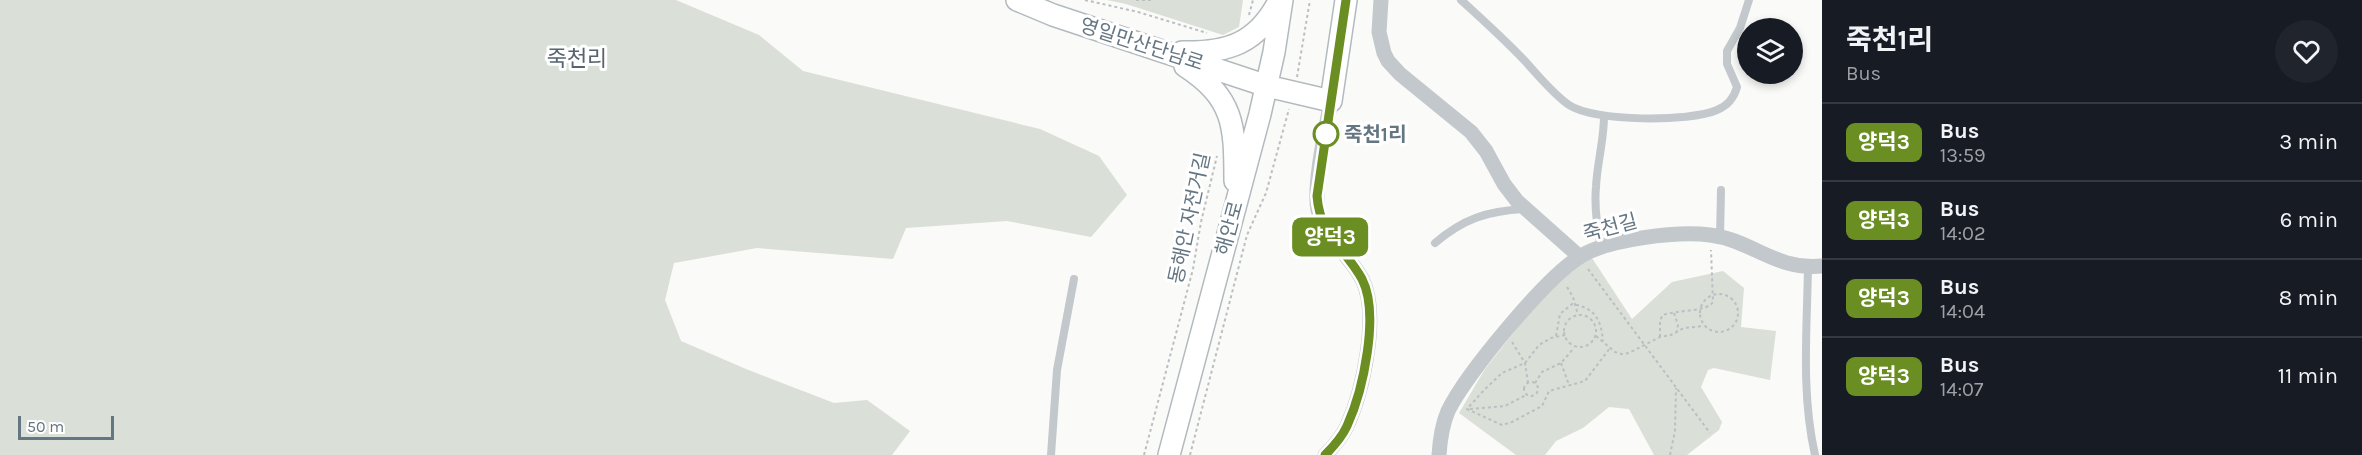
<!DOCTYPE html>
<html lang="en">
<head>
<meta charset="utf-8">
<style>
	body { margin:0; font-family:Karla,"Noto Sans KR",sans-serif; background:#20242c; color:#f1f3f6; height:100vh; display:flex; flex-direction:column; font-size:22px; white-space:nowrap }
	* { box-sizing:border-box; margin:0 }
	p { font-size:20px; color:#9ea1a6 }
	.icon { flex:none; width:33px; height:33px; fill:none; stroke:currentColor; stroke-width:2; stroke-linecap:round; stroke-linejoin:round }
	.map { position:relative; flex:1; overflow:hidden }
	.drawer { display:flex; flex-direction:column; background:#171b24; width:540px }
	.drawer>* { flex:none }
	.badge { padding:0 12px; border-radius:9px; font-size:21px; line-height:39px }
	.fabs { position:absolute; left:1737px; top:18px; display:grid; gap:12px }
	.fabs a { display:grid; place-items:center; width:66px; height:66px; border-radius:50%; background:#171b24; box-shadow:0 3px 9px #0003; font-size:30px }
	.scale { position:absolute; left:18px; bottom:15px; width:96px; box-sizing:border-box; padding-left:6px; border:3px solid #657683; border-top:0; font-size:16px; line-height:21px; white-space:nowrap; color:#657683; -webkit-text-stroke:4px #fff; paint-order:stroke }
	.map>.badge { position:absolute; translate:-50% -50%; box-shadow:0 0 0 3px #fff }
	.round { display:grid; place-items:center; flex:none; width:63px; height:63px; border-radius:32px; background:#20242c }
	.summary { display:flex; align-items:center; justify-content:space-between; height:102px; padding:0 24px }
	h1 { font-size:28px; font-weight:700; line-height:45px }
	ul { padding:0; list-style:none }
	li { display:flex; align-items:center; gap:18px; height:78px; padding:0 24px; border-top:2px solid #363941 }
	li div { flex:1 }
	li b { display:block; font-size:22px }
	li em { font-style:normal }
	li .badge { min-width:66px; font-weight:700; text-align:center }
	main { display:flex; flex:1; min-height:0 }
	.map>svg:first-child { display:block }
	.green { fill:#dadfd7 }
	.lines { fill:none; stroke-linecap:round; stroke-linejoin:round }
	.secondary-casing { stroke:#b3babf; stroke-width:24 }
	.path { stroke:#bbbfc2; stroke-width:2; stroke-dasharray:3 3; stroke-linecap:butt }
	.lane { stroke:#c3c8cc; stroke-width:8 }
	.street { stroke:#c3c8cc; stroke-width:15 }
	.secondary { stroke:#fff; stroke-width:21 }
	.line-casing { stroke:#fff; stroke-width:14 }
	.line { stroke:#6b8e23; stroke-width:9 }
	.stop-dot { fill:#fff; stroke:#6b8e23; stroke-width:3 }
	.labels { text-anchor:middle; stroke-width:6; stroke-linejoin:round; paint-order:stroke }
	.street-label { font-size:20px; fill:#657683; stroke:#fff }
	.stop-label { font-size:20px; font-weight:bold; fill:#657683; stroke:#fff; text-anchor:start }
	.quarter-label { font-size:22px; fill:#57646e; stroke:#fff }
</style>
</head>
<body>
<main>
<div class="map">
<svg width="1822" height="455" viewBox="0 0 1822 455">
	<rect width="100%" height="100%" fill="#fafaf8"/>
	<path class="green" d="M0,0H676L759,35L803,71L1040,129L1099,156L1127,195L1091,237L1007,221L906,228L893,259L757,248L674,263L665,300L681,341L746,369L834,403L867,400L910,431L892,455H0Z
		M1107,0H1243L1239,27L1223,35L1126,4Z
		M1590,255L1632,319L1672,282L1723,271L1744,288L1741,327L1776,331L1770,380L1714,368L1708,370L1701,387L1722,422L1719,430L1687,455H1654L1629,409L1609,407L1583,428L1556,441L1545,455H1516L1459,413L1485,369L1540,299Z"/>
	<g class="lines">
		<g class="secondary-casing">
			<path id="secondary" d="M1017,0L1053,15L1267,86L1331,101L1346,0
				M1182,52C1227,53 1257,44 1279,1
				M1185,66C1234,98 1235,125 1235,181
				M1169,455L1260,114L1274,52L1282,0"/>
		</g>
		<path class="path" d="M1085,0L1138,12L1207,33
			M1136,0H1153
			M1249,15L1253,0
			M1297,77L1310,0
			M1588,269L1710,433
			M1567,287L1573,297L1578,315
			M1700 313a19 19 0 1 1 38 0a19 19 0 1 1-38 0Z
			M1674,313L1678,325L1677,331
			M1564 331a16 16 0 1 1 32 0a16 16 0 1 1-32 0Z
			M1565,335L1551,338L1539,345L1525,363L1502,373L1484,390L1467,409L1502,425L1512,422L1542,406L1549,391L1585,381L1610,348
			M1556,336L1560,314L1572,304C1595,308 1601,319 1603,341
			M1596,336L1615,352L1622,354L1629,353L1660,337L1671,335L1684,328L1704,326
			M1660,337V320L1663,315C1676,310 1707,312 1713,302L1711,250
			M1512,342L1525,363L1528,383
			M1561,363L1569,385
			M1524 389a7 7 0 1 1 14 0a7 7 0 1 1-14 0Z
			M1535,383L1542,372L1561,363L1574,348
			M1470,409L1505,406L1526,395
			M1144,455L1193,269L1201,222L1217,156
			M1190,455L1247,235L1266,193L1289,109
			M1670,455L1675,431L1676,388"/>
		<path class="lane" d="M1461,0C1483,20 1504,39 1524,60C1538,75 1552,93 1569,105C1594,122 1690,122 1717,110C1727,106 1734,98 1737,87L1727,64V51L1740,28L1749,0
			M1720,237L1721,190
			M1435,243C1463,219 1487,211 1524,209
			M1601,248C1597,227 1594,207 1596,187C1597,163 1604,141 1604,116
			M1808,267C1807,330 1801,393 1815,455
			M1051,455L1057,370L1074,279"/>
		<path class="street" d="M1381,0L1379,32L1384,53L1388,61L1400,74L1471,132L1486,151L1504,184L1517,201L1580,257
			M1325,455C1334,446 1342,437 1347,426C1363,391 1380,314 1362,279C1349,254 1325,239 1318,210C1313,185 1326,129 1331,101
			M1439,455C1440,440 1442,425 1448,411C1466,374 1546,277 1581,256C1609,239 1677,231 1710,235C1752,240 1776,271 1822,266"/>
		<use href="#secondary" class="secondary"/>
	</g>
	<g class="lines">
		<g class="line-casing">
			<path id="line" d="M1325,455C1334,446 1342,437 1347,426C1363,391 1380,314 1362,279C1345,248 1320,236 1317,196L1346,0"/>
		</g>
		<use href="#line" class="line"/>
	</g>
	<circle class="stop-dot" cx="1326" cy="134" r="12"/>
	<g class="labels">
		<g class="street-label">
			<text transform="translate(1142 44) rotate(18)" y="7">영일만산단남로</text>
			<text transform="translate(1189 218) rotate(-78)" y="7">동해안 자전거길</text>
			<text transform="translate(1610 227) rotate(-15)" y="7">죽천길</text>
			<text transform="translate(1229 228) rotate(-75)" y="7">해안로</text>
		</g>
		<g class="stop-label">
			<text x="1344" y="141">죽천1리</text>
		</g>
		<g class="quarter-label">
			<text x="577" y="66">죽천리</text>
		</g>
	</g>
</svg>
<div class="fabs">
<a><svg class="icon" aria-label="layers" viewBox="0 0 24 24"><path d="M12 4l9 5-9 5-9-5zM3 14l9 5 9-5"/></svg></a>
</div>
<div class="scale">50 m</div>
<b class="badge" style="left:1330px;top:237px;background:#6b8e23;color:#fff">양덕3</b>
</div>
<section class="drawer">
<div class="summary"><div><h1>죽천1리</h1><p>Bus</p></div><a class="round"><svg class="icon" aria-label="heart" viewBox="0 0 24 24"><path d="M12 20l-8-8c-3-5 5-10 8-4 3-6 11-1 8 4z"/></svg></a></div>
<ul>
<li><span class="badge" style="background:#6b8e23;color:#fff">양덕3</span><div><b>Bus</b><p>13:59</p></div><em>3 min</em></li>
<li><span class="badge" style="background:#6b8e23;color:#fff">양덕3</span><div><b>Bus</b><p>14:02</p></div><em>6 min</em></li>
<li><span class="badge" style="background:#6b8e23;color:#fff">양덕3</span><div><b>Bus</b><p>14:04</p></div><em>8 min</em></li>
<li><span class="badge" style="background:#6b8e23;color:#fff">양덕3</span><div><b>Bus</b><p>14:07</p></div><em>11 min</em></li>
</ul>
</section>
</main>
</body>
</html>
